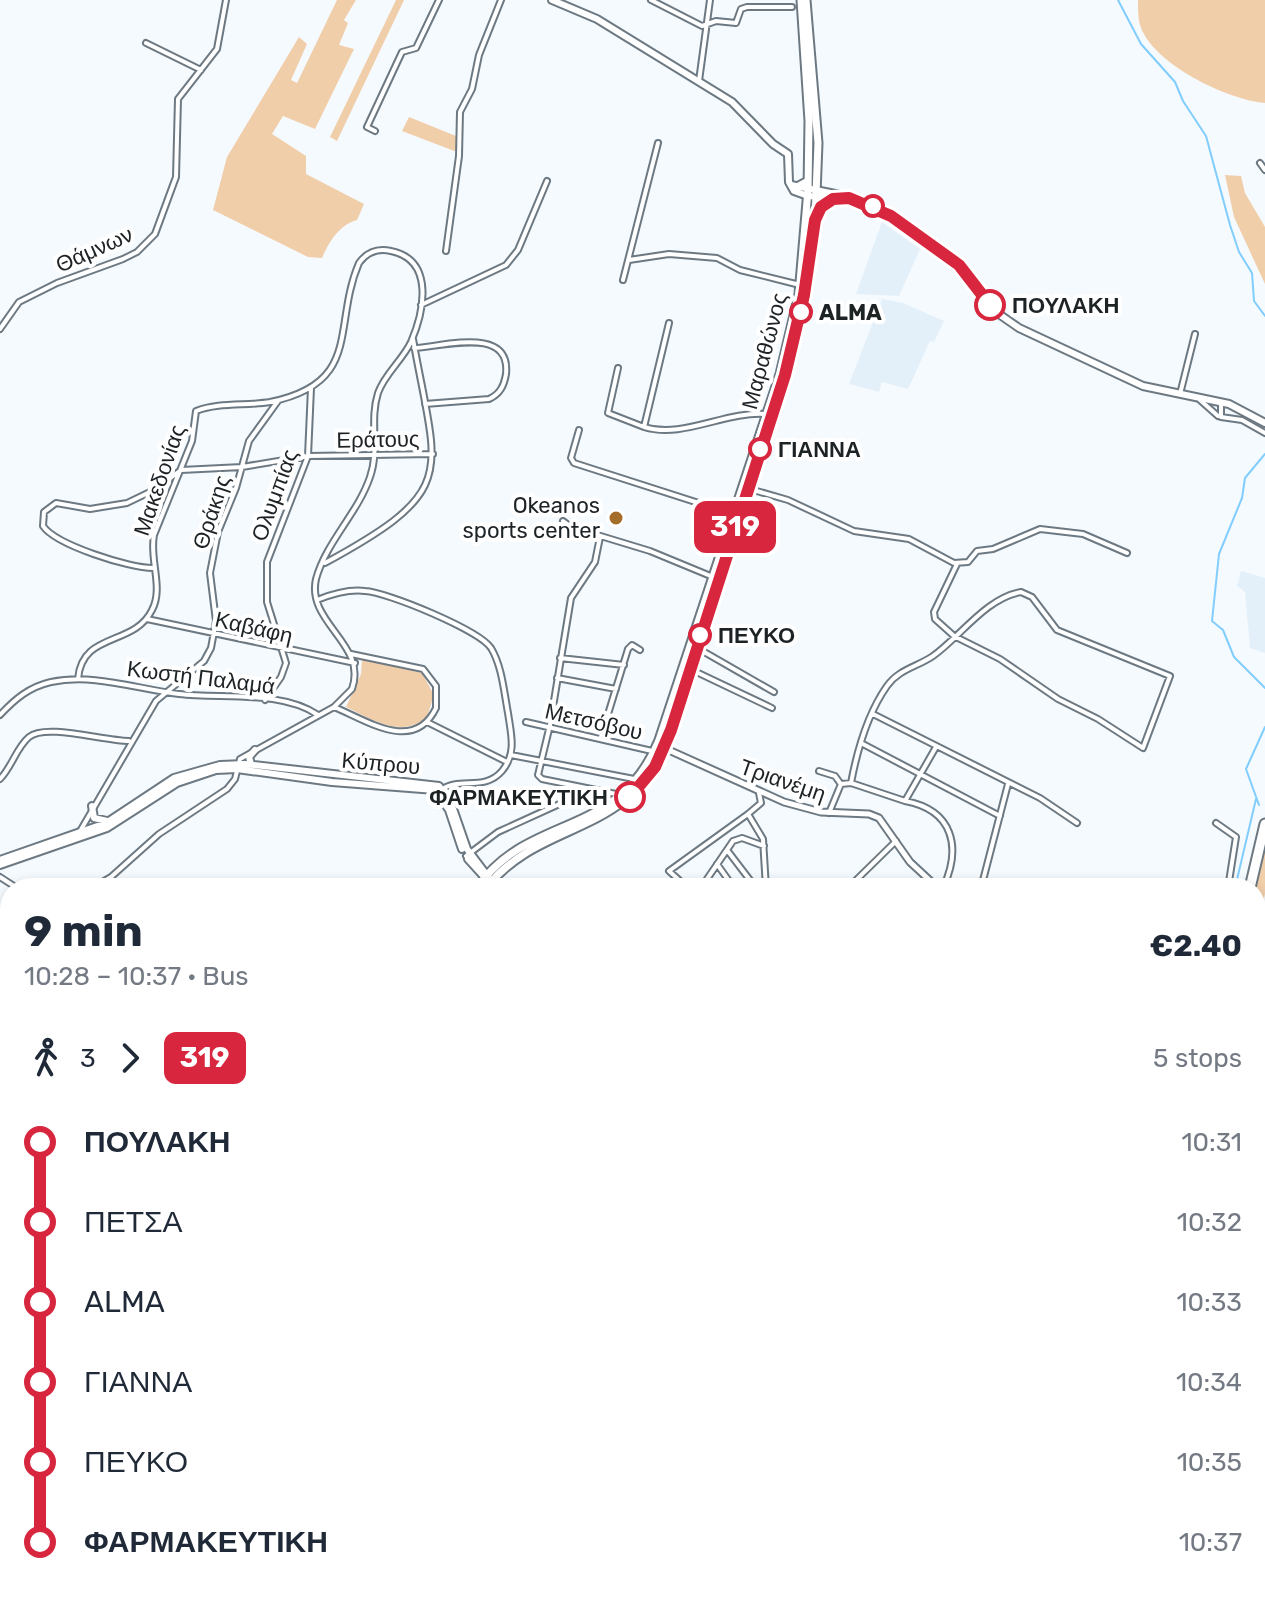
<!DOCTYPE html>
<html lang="en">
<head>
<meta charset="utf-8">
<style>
	body { margin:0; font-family:Rubik,sans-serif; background:#f2f2f3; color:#1f2937; height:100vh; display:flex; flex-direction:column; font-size:30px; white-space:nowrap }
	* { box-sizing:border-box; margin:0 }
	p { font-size:26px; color:#747a83 }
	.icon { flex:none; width:44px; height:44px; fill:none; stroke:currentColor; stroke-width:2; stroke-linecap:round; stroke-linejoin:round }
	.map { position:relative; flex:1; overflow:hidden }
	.drawer { position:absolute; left:0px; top:878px; width:1266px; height:720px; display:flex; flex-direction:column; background:#fff; border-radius:32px 32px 0 0; box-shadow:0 4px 12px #0003 }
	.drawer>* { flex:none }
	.badge { padding:0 16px; border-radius:12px; font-size:28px; line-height:52px }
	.map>.badge { position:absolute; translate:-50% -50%; box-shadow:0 0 0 4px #fff }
	.legs { display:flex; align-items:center; gap:12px; height:88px; padding:0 24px; font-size:26px }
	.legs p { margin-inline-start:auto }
	.head { display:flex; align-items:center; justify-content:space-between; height:136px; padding:0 24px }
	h1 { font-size:44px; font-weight:700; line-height:60px }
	ul { padding:0 24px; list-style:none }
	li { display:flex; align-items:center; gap:28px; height:80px; font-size:30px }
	li i { display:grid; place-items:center; width:12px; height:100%; margin:0 10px; background:currentColor }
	li i::after { content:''; width:20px; height:20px; margin:-10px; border:6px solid; border-radius:50%; background:#fff }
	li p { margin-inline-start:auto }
	li:first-child i { background:linear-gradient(#0000 50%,currentColor 0) }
	li:last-child i { background:linear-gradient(currentColor 50%,#0000 0) }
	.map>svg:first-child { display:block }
	.built { fill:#e4f0f9 }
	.green { fill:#f1ceaa }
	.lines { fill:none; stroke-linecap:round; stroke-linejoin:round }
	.stream { stroke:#81cdfd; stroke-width:2 }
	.minor-casing { stroke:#6d7982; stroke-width:8 }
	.tertiary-casing { stroke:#6d7982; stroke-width:9 }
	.secondary-casing { stroke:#6d7982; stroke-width:10 }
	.primary-casing { stroke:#6d7982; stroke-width:11 }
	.motorway-casing { stroke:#6d7982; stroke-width:13 }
	.minor { stroke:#fff; stroke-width:4 }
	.tertiary { stroke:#fff; stroke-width:5 }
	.secondary { stroke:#fff; stroke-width:6 }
	.primary { stroke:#fff; stroke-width:7 }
	.motorway { stroke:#fff; stroke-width:9 }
	.line-1-casing { stroke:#fff; stroke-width:18 }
	.line-1 { stroke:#d7263d; stroke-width:12 }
	.stop-1-dot { fill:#fff; stroke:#d7263d; stroke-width:4 }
	.poi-dot { fill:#a56d2a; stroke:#fff; stroke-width:3 }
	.labels { text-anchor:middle; stroke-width:8; stroke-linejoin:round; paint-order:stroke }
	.street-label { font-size:22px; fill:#1d2225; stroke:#fff }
	.stop-label { font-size:22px; font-weight:bold; fill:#1d2225; stroke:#fff; text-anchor:start }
	.poi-label { font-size:22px; fill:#1d2225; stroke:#fff; text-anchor:end }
</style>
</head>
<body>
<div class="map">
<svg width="1265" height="1598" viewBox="0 0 1265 1598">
	<rect width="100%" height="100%" fill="#f5fafe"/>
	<path class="built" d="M882,222L920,249L899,296L856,294Z
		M882,299L903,303L944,321L934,342L930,341L908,389L882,382L879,392L849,384Z
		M1241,571L1265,578V653L1250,648L1245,592L1237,586Z"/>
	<path class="green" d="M337,0H356L344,20L348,23L339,45L354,49L315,129L283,116L272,134L306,156V174L364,204L357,220C339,225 329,242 322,258L308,257L213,210L227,157L299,37L307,44L291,80L297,83Z
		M396,0H404L337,141L330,137Z
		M1138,0H1265V103C1228,100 1152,64 1140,25C1138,18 1138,8 1138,0Z
		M409,117L456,136L457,152L402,131Z
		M1225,175L1241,176L1245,193L1265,227V284L1234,217Z
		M362,659L422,673L434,695L427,717C401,739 373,720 346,707L361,674Z
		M1265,839V894L1256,929L1253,888Z
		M885,1588H922L921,1598H885Z"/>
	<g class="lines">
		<path class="stream" d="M1118,0L1141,44L1175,82L1183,101L1206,136L1230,225L1239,252L1252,273L1254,301L1265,316
			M1265,454L1245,478L1242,498L1219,554L1212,621L1223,630L1234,657L1265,688
			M1259,805L1246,769L1265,727
			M1235,888L1256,799
			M1256,1479L1265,1470
			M1124,1596L1127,1588"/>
		<g class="minor-casing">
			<path id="minor" d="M651,0L702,26L716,21L736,23L741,9L747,7H792
				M146,43L201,70
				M699,81L710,0
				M375,131L367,127L402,52L416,48L439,0
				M1260,163L1265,170
				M446,251L459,156L460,112L472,89L479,55L501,0
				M629,260L669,254L717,258L740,270L800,285
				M623,280L658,143
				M421,305L506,265L518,250L547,181
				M669,323L644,427C683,439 725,411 766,414
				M0,329L19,302L57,283L123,259L137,252L155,234L176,177L178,99L217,49L226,0
				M414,348C442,347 511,325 506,374C504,386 500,394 489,399L425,404
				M618,368L608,413L644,427
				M1180,394L1195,334
				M1200,400L1218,416
				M1221,417L1242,420L1265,433
				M1221,417V402
				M579,430L571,458L574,463L733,514
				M750,489L788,500L854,531L909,539L954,563L968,562L977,551L993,549L1040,529L1083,534L1127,553
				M563,521L571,527L650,551L713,577
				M600,537L595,562L571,598L550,725L538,775L542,779L621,795
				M325,563C461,489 437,475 413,339
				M153,568C129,568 56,545 43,526L44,512L56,503L90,509L127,503L156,489L181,470L242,467L308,456L433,454
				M317,600C332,594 349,589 365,591C387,592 479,630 491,648C502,666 504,692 508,713C511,734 517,753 502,771C484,792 459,776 441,790
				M147,619L355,663
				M699,649L774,692
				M560,658L624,665
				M690,669L772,708
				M557,678L616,689
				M78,679C82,631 134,647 152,610C164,588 149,559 154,535L192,441L196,411C219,402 246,406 270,402C363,383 332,326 359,263C367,252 378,248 391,251C435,260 424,312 411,342C402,361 385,373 378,393C369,421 380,449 370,477C358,513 326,542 316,579C306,623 368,644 352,689L334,707L240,759L235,779L227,789L159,834L111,877L92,888
				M265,700L281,677L286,663L267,602V562L308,456L311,388
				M334,707C366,720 414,754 436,708V686L423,669L351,654
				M873,714L1040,798L1077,823
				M0,715C15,699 29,687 51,682C94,673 136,689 179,694C222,699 282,690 318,715
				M427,722L507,762
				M526,722L652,751
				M601,737L628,649L632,645L640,650
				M861,743L1000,816
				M511,755L634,779
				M819,771L835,776L840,783
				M0,779C12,767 16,748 29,737C46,723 103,741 129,741
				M851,783C857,751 868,713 887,686C899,669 917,667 933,656C960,637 986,598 1021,592L1032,597L1057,630L1170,676L1143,748L1098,719L1058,699L1000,659L954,636L935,619L934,612L957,564
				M759,793L761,803L748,814L763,839L766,888
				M905,801C953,810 962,847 943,888
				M829,813L841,784L851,783L905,801L936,747
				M1216,823L1236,837L1228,888
				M79,833L156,701L204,661L211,648L216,621L210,573L218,532L236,488L249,441L278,401
				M727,850L756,888
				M466,856L498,832L566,801
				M717,864L734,888
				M0,877L17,888
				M688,888L669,871L748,814
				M699,888L705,882
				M708,888L705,882L733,841L742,838L764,846
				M848,888L896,841
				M981,888L1008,784
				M1256,1055L1265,1037
				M0,1071L10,1068
				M0,1360L10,1361
				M1256,1363L1265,1364
				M1256,1445L1261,1428
				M0,1544L10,1547
				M111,1588V1598
				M461,1588L494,1598
				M834,1588V1598
				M57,1598V1588
				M449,1598L450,1588
				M501,1598L503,1588
				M608,1598L610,1588
				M694,1598V1597"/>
		</g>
		<g class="tertiary-casing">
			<path id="tertiary" d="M662,747L784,802L821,812L869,814L879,818L910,862L938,888
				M1256,1428L1265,1429
				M1256,1578L1265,1567
				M1106,1588L1119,1598
				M1243,1598L1249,1588"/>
		</g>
		<g class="secondary-casing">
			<path id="secondary" d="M552,0L597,19L732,102L773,144L788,154L789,182L794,191L808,196L834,198
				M791,185L840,195L891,216L959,265L996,312L1019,328L1143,386L1229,404L1265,423
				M251,764L249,757L255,750
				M92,806L94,818L107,821
				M468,859L487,880
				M0,860L106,823L174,778L220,765L245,764L439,786L451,803L467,849L489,878
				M0,865L107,828L177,783L216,770L237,769L332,782L435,790L449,810L462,849"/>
		</g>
		<g class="primary-casing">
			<path id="primary" d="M795,188L808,181
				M817,214L825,203L836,199
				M477,888C528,813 619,840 659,740L780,374L799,294L808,190L809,121L801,0
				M486,888C541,818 628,839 667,741L785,375L804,295L815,220L818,143L806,0
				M400,1598L401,1588
				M407,1598L409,1588"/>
		</g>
		<g class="motorway-casing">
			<path id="motorway" d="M1250,888L1265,824
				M1256,952L1265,915
				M1147,1588L1148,1598
				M1168,1588L1169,1598"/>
		</g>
		<use href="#minor" class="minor"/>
		<use href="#tertiary" class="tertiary"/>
		<use href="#secondary" class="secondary"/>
		<use href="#primary" class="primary"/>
		<use href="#motorway" class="motorway"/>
	</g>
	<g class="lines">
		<g class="line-1-casing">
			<path id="line-1" d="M630,797L655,767L671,730L785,375L804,295L815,220L821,207L833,199L849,198L891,216L959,265L990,305"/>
		</g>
		<use href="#line-1" class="line-1"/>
	</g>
	<g class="stop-1-dot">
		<circle cx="873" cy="206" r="10"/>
		<circle cx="990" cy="305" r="14"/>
		<circle cx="801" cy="312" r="10"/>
		<circle cx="760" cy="449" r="10"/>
		<circle cx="700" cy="635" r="10"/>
		<circle cx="630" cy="797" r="14"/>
	</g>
	<circle class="poi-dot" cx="616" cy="518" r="8"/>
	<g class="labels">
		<g class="street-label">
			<text transform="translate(94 249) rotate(-24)" y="8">Θάμνων</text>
			<text transform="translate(764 351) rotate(-75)" y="8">Μαραθώνος</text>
			<text transform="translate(378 439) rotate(-1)" y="8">Εράτους</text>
			<text transform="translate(159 480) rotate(-71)" y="8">Μακεδονίας</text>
			<text transform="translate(274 495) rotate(-70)" y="8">Ολυμπίας</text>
			<text transform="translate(211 512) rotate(-72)" y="8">Θράκης</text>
			<text transform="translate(254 627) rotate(13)" y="8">Καβάφη</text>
			<text transform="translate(201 677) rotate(7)" y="8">Κωστή Παλαμά</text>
			<text transform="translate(594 721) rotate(13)" y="8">Μετσόβου</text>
			<text transform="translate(381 763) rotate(5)" y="8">Κύπρου</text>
			<text transform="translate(783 780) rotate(19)" y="8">Τριανέμη</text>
		</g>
		<g class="stop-label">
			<text x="1012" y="313">ΠΟΥΛΑΚΗ</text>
			<text x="819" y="320">ALMA</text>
			<text x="778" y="457">ΓΙΑΝΝΑ</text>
			<text x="718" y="643">ΠΕΥΚΟ</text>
			<text x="608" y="805" text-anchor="end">ΦΑΡΜΑΚΕΥΤΙΚΗ</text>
		</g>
		<g class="poi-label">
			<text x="600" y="513">Okeanos<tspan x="600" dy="25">sports center</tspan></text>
		</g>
	</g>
</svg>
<b class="badge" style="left:735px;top:527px;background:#d7263d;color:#fff">319</b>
<section class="drawer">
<div class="head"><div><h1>9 min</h1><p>10:28 – 10:37 · Bus</p></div><b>€2.40</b></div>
<div class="legs"><svg class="icon" aria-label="walk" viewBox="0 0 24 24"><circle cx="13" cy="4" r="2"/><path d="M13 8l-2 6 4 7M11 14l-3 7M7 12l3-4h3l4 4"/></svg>3<svg class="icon" aria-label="forward" viewBox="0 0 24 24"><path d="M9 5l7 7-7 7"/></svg><b class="badge" style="background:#d7263d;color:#fff">319</b><p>5 stops</p></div>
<ul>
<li><i style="color:#d7263d"></i><b>ΠΟΥΛΑΚΗ</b><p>10:31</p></li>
<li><i style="color:#d7263d"></i><span>ΠΕΤΣΑ</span><p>10:32</p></li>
<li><i style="color:#d7263d"></i><span>ALMA</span><p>10:33</p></li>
<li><i style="color:#d7263d"></i><span>ΓΙΑΝΝΑ</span><p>10:34</p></li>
<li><i style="color:#d7263d"></i><span>ΠΕΥΚΟ</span><p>10:35</p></li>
<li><i style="color:#d7263d"></i><b>ΦΑΡΜΑΚΕΥΤΙΚΗ</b><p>10:37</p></li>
</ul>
</section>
</div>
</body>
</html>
